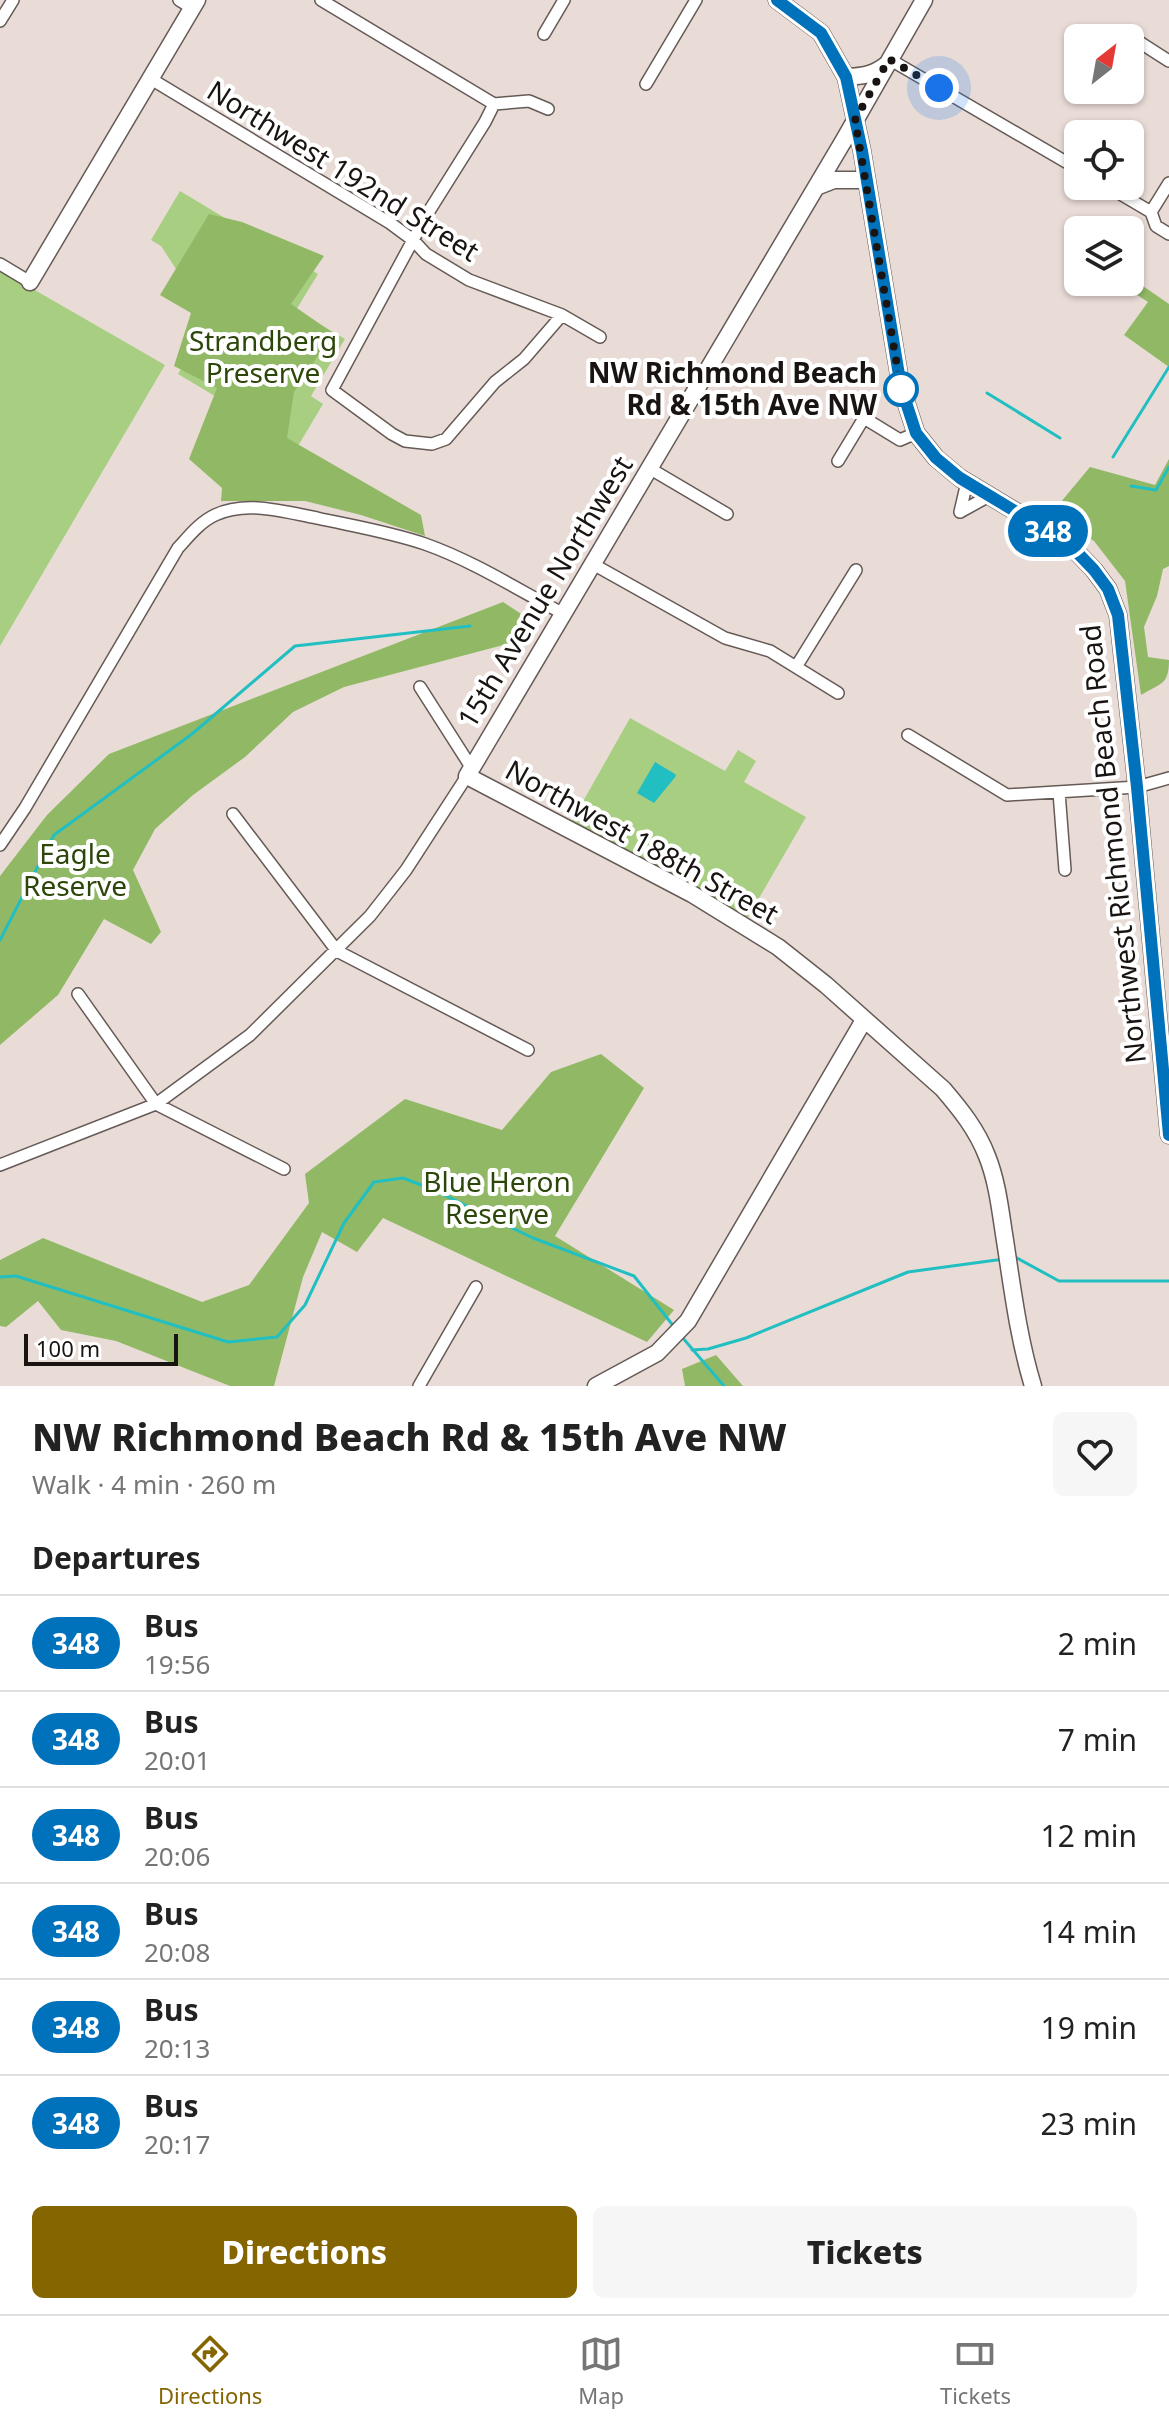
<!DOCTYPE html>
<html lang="en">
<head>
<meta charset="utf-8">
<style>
	body { margin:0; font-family:"Noto Sans",sans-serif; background:#f6f6f6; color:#222; height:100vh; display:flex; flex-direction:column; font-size:30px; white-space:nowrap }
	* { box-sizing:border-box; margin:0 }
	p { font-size:26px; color:#767676 }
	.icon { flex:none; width:44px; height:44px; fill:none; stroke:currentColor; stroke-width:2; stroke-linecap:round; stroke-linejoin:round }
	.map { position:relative; height:1386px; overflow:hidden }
	.drawer { display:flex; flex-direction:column; background:#fff; flex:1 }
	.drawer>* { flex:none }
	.badge { padding:0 16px; border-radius:26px; font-size:28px; line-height:52px }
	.needle { width:52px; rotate:31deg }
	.fabs { position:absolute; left:1064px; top:24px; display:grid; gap:16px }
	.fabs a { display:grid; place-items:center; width:80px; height:80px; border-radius:12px; background:#fff; box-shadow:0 2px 6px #0004; font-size:40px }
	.scale { position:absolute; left:24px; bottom:20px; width:154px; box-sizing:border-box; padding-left:8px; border:4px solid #191412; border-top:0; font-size:22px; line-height:28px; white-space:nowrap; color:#191412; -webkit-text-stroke:6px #fff; paint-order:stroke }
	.you { position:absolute; width:40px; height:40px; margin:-20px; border:6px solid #fff; border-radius:50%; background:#1a73e8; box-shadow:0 0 0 12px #1a73e833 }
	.map>.badge { position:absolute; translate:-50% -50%; box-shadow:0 0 0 4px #fff }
	h2 { padding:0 32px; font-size:30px; line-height:72px }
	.round { display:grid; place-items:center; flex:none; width:84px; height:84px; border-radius:12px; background:#f6f6f6 }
	.headline { display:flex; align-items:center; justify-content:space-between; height:136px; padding:0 32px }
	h1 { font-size:38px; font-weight:800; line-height:60px }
	.cta { display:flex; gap:16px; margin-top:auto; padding:16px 32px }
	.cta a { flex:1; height:92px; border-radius:12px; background:#856500; color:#fff; font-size:32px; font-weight:800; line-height:92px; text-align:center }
	.cta a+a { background:#f6f6f6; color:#222 }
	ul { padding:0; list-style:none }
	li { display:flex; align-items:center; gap:24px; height:96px; padding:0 32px; border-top:2px solid #e0e0e0 }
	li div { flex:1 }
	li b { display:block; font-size:30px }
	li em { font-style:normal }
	li .badge { min-width:88px; font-weight:700; text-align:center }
	.tab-bar { display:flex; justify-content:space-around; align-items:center; height:112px; border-top:2px solid #e0e0e0; background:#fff; font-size:22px; color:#767676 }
	.tab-bar a { display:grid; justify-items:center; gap:4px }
	.tab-bar .current { color:#856500 }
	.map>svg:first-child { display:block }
	.green { fill:#a8ce82 }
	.forest { fill:#91b965 }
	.water { fill:#22bfc2 }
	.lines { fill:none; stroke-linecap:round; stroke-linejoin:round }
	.stream { stroke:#22bfc2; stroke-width:3 }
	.street-casing { stroke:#655a56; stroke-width:14 }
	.secondary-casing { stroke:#655a56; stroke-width:19 }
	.street { stroke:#fff; stroke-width:11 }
	.secondary { stroke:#fff; stroke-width:16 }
	.line-casing { stroke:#fff; stroke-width:18 }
	.line { stroke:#0072bc; stroke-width:12 }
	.walk { stroke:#191412; stroke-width:8; stroke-dasharray:0 14.4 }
	.stop-dot { fill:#fff; stroke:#0072bc; stroke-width:4 }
	.labels { text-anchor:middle; stroke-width:8; stroke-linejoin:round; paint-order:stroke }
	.street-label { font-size:28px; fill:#191412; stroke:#fff }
	.park-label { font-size:28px; fill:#2d4609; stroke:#fff }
	.stop-label { font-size:28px; font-weight:bold; fill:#191412; stroke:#fff; text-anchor:end }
</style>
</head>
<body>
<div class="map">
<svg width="1169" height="1386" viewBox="0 0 1169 1386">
	<rect width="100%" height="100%" fill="#e9dcd7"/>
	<path class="green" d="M180,191L318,274L296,310L345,339L311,396L323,404L298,446L178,374L210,321L161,246L151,240Z
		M0,270L165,365L0,646Z
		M630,718L725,771L738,750L756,761L744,782L806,817L747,919L572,821Z"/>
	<path class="forest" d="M209,214L242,222L324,256L291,304L333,333L294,392L287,438L421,515L425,536L361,515L305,501H221L222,488L189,459L217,388L174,366L191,313L160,295Z
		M1130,281L1140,284L1169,304V367L1124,335L1148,302L1117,282Z
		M1169,459V566L1163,569L1157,596L1144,627L1148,657L1169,660C1169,685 1161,683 1141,695L1125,581L1094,541L1051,514L1090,467L1155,485Z
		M503,602L529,619L519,641L344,687L293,712L245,757L193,795L155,829L133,870L161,932L151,944L104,919L58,995L0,1045V876L47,815L109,754Z
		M601,1054L644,1088L555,1236L674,1310L647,1342L383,1218L357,1252L322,1232L303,1277L274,1386H230L116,1341L61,1330L38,1301L6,1327L0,1326V1260L43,1238L202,1302L249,1285L309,1203L305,1174L405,1099L502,1130L551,1072Z
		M716,1355L743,1386H685L682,1369Z"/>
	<path class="water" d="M655,762L675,774L676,776L654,803L637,793Z"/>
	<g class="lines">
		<path class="stream" d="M987,393L1060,438
			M1113,457L1169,367
			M1131,486L1156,490L1169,467
			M0,940L54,835L192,734L295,646L470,626
			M1015,1257L1059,1281H1169
			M0,1277L16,1276L228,1342L277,1337L305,1305L344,1223L374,1182L403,1178L434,1190L533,1238L634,1276L675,1328
			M682,1337L724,1386
			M692,1350L708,1349L746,1338L908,1272L1004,1259"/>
		<g class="street-casing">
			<path id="street" d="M179,0L192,8
				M321,0L494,104L529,101L548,109
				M0,21L13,0
				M544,34L564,0
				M1133,38L1169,61
				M889,59L1078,169
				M151,79L390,223L413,240L426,254L469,280L562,315L600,337
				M646,84L696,0
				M494,104L485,122L426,216L332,390L392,434L405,441L432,444L446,439L495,382L524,359L562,315
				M1107,186L1151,212L1156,226L1169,234
				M1151,212L1169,183
				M0,264L30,282
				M838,461L864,418L900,440L916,433
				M649,468L727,514
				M960,512L989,496
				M960,512L967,482
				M591,563L725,638L770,651L838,693
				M796,667L856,570
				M420,687L471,767
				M908,735L1007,795L1137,787L1169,778
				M1059,792L1065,870
				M233,814L337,951L528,1050
				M0,845L25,808L178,548C189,536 200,522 215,515C247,500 285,512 317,518C353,526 390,532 425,544C473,561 517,589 562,613
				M78,994L156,1104L284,1169
				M0,1165L156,1104L250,1035L370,916L406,870L467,776
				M419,1386L476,1287"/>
		</g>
		<g class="secondary-casing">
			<path id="secondary" d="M777,0L821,33L846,77L862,151L901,387L916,433L936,458L960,478L1068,543L1094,570L1108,589L1118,615L1137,787L1169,1135
				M924,0L844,140L467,776L692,894L778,947L826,985L943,1089C961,1110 977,1130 987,1156C997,1181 1000,1208 1004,1234C1012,1285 1018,1337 1033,1386
				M846,77C863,76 873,75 886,65
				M816,187L834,180H866
				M30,282L197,0
				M596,1386L657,1353L688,1321L864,1020"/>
		</g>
		<use href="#street" class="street"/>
		<use href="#secondary" class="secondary"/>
	</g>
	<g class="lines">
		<g class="line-casing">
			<path id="line" d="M777,0L821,33L846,77L862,151L901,387L916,433L936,458L960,478L1068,543L1094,570L1108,589L1118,615L1137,787L1169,1135"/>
		</g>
		<use href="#line" class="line"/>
		<path class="walk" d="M901,389L855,120L889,59L939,88"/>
	</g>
	<circle class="stop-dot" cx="901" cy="389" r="16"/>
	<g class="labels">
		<g class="street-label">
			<text transform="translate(343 171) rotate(32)" y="10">Northwest 192nd Street</text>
			<text transform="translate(545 592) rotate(-59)" y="10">15th Avenue Northwest</text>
			<text transform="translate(642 842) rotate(29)" y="10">Northwest 188th Street</text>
			<text transform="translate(1113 844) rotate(-96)" y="10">Northwest Richmond Beach Road</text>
		</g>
		<g class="park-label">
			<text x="263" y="351">Strandberg<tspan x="263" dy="32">Preserve</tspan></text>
			<text x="75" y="864">Eagle<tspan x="75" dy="32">Reserve</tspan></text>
			<text x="497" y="1192">Blue Heron<tspan x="497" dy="32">Reserve</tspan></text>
		</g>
		<g class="stop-label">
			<text x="877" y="383">NW Richmond Beach<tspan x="877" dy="32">Rd &amp; 15th Ave NW</tspan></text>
		</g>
	</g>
</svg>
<div class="fabs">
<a><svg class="needle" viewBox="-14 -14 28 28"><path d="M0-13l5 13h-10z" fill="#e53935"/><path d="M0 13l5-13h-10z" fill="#767676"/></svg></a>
<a><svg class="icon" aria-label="locate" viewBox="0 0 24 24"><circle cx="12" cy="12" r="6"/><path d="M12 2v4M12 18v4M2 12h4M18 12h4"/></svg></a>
<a><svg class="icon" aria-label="layers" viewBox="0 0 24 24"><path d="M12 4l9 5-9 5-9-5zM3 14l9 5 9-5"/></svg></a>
</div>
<div class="scale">100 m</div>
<div class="you" style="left:939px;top:88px"></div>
<b class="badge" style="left:1048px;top:531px;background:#0072bc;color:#fff">348</b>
</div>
<section class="drawer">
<div class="headline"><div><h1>NW Richmond Beach Rd &amp; 15th Ave NW</h1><p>Walk · 4 min · 260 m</p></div><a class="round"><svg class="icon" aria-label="heart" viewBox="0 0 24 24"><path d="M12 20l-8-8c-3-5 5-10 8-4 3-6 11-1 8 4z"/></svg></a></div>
<h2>Departures</h2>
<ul>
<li><span class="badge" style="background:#0072bc;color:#fff">348</span><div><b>Bus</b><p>19:56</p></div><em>2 min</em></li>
<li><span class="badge" style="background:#0072bc;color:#fff">348</span><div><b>Bus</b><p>20:01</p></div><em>7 min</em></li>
<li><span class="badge" style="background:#0072bc;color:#fff">348</span><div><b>Bus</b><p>20:06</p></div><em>12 min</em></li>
<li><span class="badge" style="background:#0072bc;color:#fff">348</span><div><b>Bus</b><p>20:08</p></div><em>14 min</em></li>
<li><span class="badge" style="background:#0072bc;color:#fff">348</span><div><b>Bus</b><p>20:13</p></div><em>19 min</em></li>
<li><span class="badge" style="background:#0072bc;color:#fff">348</span><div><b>Bus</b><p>20:17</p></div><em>23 min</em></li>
</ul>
<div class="cta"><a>Directions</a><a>Tickets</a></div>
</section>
<nav class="tab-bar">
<a class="current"><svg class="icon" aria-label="directions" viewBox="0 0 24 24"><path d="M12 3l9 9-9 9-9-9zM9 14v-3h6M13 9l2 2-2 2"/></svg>Directions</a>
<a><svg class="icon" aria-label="map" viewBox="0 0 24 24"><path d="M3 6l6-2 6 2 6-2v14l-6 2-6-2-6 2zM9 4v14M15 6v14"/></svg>Map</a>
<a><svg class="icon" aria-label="tickets" viewBox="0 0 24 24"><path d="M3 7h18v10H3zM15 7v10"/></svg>Tickets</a>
</nav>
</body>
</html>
